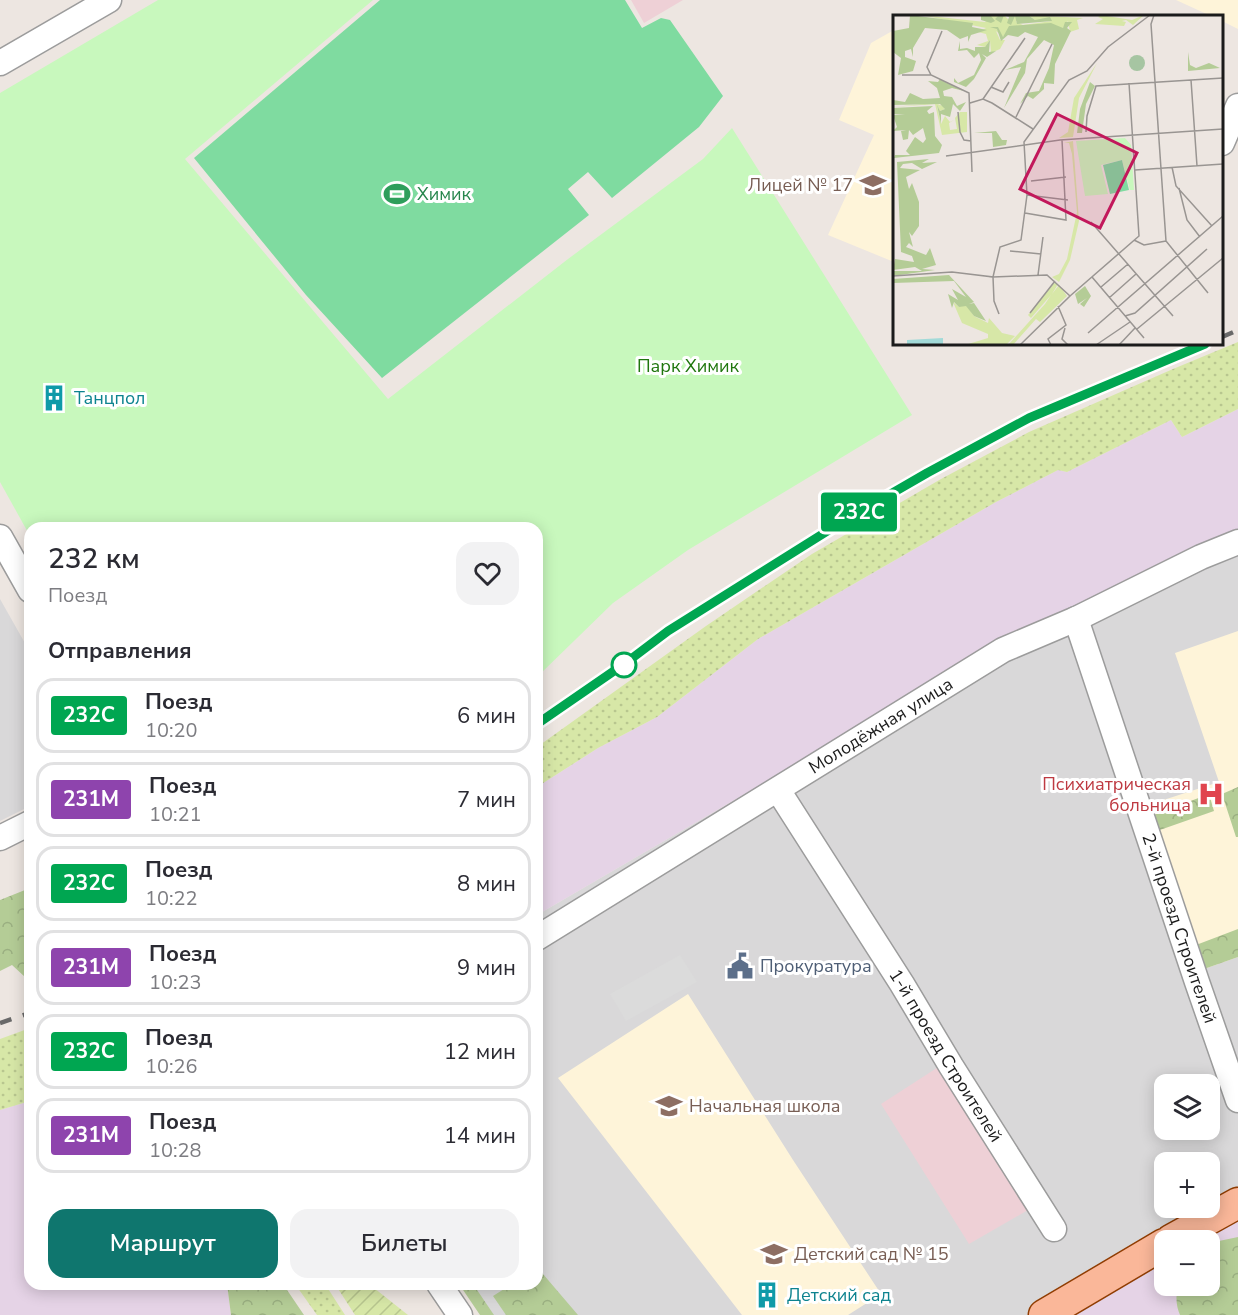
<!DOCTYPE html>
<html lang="ru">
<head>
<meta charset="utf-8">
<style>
	body { margin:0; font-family:"Nunito Sans",sans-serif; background:#f2f2f3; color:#2b2b33; height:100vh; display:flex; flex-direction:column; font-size:22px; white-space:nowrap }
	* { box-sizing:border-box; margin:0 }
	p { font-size:20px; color:#7c7c81 }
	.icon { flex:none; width:33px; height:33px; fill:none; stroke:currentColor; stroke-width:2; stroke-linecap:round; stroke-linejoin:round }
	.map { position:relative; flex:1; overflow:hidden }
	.sheet { position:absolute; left:24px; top:522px; width:519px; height:768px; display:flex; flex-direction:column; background:#fff; border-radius:18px; box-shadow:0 3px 15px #0003 }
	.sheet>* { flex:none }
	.badge { padding:0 12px; border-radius:4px; font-size:21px; line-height:39px }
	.tools { position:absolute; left:1154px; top:1074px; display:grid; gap:12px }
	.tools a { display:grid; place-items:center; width:66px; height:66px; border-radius:12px; background:#fff; box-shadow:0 3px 15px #0003; font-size:30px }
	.map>.badge { position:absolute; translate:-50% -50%; box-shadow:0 0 0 3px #fff }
	h2 { padding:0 24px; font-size:22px; line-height:54px }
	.round { display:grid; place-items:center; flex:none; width:63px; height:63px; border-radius:18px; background:#f2f2f3 }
	.summary { display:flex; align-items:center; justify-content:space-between; height:102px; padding:0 24px }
	h1 { font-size:28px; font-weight:600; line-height:45px }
	.cta { display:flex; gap:12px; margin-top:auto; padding:12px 24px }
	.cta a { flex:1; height:69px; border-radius:18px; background:#0f766e; color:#fff; font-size:24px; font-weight:600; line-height:69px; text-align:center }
	.cta a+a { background:#f2f2f3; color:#2b2b33 }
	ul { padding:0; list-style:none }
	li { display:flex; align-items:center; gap:18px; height:75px; margin:0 12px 9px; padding:0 12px; border:3px solid #e1e1e2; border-radius:18px }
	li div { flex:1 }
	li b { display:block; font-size:22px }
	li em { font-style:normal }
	li .badge { min-width:66px; font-weight:700; text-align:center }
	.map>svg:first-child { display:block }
	.residential { fill:#d9d8d9; fill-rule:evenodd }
	.commercial { fill:#eed0d6 }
	.industrial { fill:#e5d3e6; fill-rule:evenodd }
	.education { fill:#fef4d9 }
	.grass { fill:url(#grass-dots) }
	.forest { fill:url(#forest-crowns) }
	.park { fill:#c8f8bd }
	.garden { fill:url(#garden-furrows) }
	.pitch { fill:#7fdba0 }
	.parking { fill:#dbdbdb }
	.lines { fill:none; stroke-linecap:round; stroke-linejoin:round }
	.minor-casing { stroke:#9c9c9c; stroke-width:27 }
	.major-casing { stroke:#903d03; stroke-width:33 }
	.minor { stroke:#fff; stroke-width:24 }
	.major { stroke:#fab799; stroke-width:30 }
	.rail { stroke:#696969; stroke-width:4.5; stroke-dasharray:12 12; stroke-linecap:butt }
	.line-casing { stroke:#fff; stroke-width:14 }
	.line { stroke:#00a651; stroke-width:9 }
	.stop-dot { fill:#fff; stroke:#00a651; stroke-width:3 }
	.labels { text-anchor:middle; stroke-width:6; stroke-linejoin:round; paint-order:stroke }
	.education-label { font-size:18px; fill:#785e54; stroke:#fff; text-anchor:start }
	.leisure-label { font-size:18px; fill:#27864d; stroke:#fff; text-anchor:start }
	.park-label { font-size:18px; fill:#1f760d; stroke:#fff }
	.culture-label { font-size:18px; fill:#0d838f; stroke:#fff; text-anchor:start }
	.street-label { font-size:18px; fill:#1b1b1b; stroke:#fff }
	.health-label { font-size:18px; fill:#be3a42; stroke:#fff; text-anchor:end }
	.service-label { font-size:18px; fill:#4e5e75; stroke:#fff; text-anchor:start }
	.inset-road { fill:none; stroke:#999592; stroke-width:1.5 }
	.view { fill:#c2185b; fill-opacity:0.15; stroke:#c2185b; stroke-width:3 }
	.inset-edge { fill:none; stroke:#1b1b1b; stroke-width:3 }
</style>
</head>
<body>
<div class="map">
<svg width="1238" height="1315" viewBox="0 0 1238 1315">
	<defs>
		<pattern id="grass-dots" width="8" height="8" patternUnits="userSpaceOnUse" patternTransform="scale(1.5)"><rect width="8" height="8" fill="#d7e7a7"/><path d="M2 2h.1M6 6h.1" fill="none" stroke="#b8c68f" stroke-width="1.8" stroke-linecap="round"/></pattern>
		<pattern id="forest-crowns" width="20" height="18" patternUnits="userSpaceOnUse" patternTransform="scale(1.5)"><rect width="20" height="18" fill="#b4cc96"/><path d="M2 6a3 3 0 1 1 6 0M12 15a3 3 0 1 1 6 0" fill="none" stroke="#9aaf81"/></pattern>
		<pattern id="garden-furrows" width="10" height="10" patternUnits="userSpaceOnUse" patternTransform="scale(1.5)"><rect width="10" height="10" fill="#d7e7a7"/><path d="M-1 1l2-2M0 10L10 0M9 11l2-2" fill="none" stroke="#b8c68f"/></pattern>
	</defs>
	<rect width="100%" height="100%" fill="#ede6e1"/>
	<path class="residential" d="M1238,534V1196L1209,1207V1162H1164V1208H1208L1029,1315H483L464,1284H537V915L911,697ZM1164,1084H1209V1130H1164Z
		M0,599L30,652V806L0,821Z"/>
	<path class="commercial" d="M631,0H683L644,23Z
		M943,1064L1035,1206L969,1244L881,1104Z"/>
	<path class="industrial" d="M1238,409V534L911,697L537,915V787L598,748L657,717L758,639L996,502L1058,470L1067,472L1171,420L1182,437Z
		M30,1101V1284H227L231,1315H0V1110Z
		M1238,1196V1315H1029ZM1164,1240H1209V1286H1164Z"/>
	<path class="education" d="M1176,0H1238V29L1222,21V16H1211Z
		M894,30V262L828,235L874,135L839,120L871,43Z
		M1238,631V957L1204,969L1148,805L1219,782L1175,653Z
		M688,994L793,1160L881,1294L848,1315H742L558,1078Z"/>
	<path class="grass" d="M1238,342V409L1182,437L1171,420L1067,472L1058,470L996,502L758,639L657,717L598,748L537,787V747L706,626L812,554L941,479L1029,432L1173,369Z
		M30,1028V1101L0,1110V1039Z
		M295,1284H325L345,1315H317Z"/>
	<path class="forest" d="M1238,787V837H1236L1222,794Z
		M1209,794L1214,811L1157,831L1151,816Z
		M30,888V974L25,977L12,965L0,971V900Z
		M1238,929V957L1204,969L1196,945Z
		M1238,1237V1315H1180C1176,1306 1175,1294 1179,1286H1209V1245L1219,1241Z
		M537,1267L578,1315H506L493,1296L512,1284H537Z
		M227,1284H283L304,1315H231Z
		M459,1284H473L494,1315H480Z"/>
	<path class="park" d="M158,0H373L185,159L388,399L568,259L703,159L732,128L912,415L688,550L613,603L537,677V528H30V536L0,482V93Z"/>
	<path class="garden" d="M335,1284H369L408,1315H355Z"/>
	<path class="pitch" d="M380,0H625L642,28L661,18L670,20L723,96L699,127L612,198L588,172L568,189L589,215L382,378L306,295L194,158Z"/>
	<path class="parking" d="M680,955L697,982L626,1021L610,994Z"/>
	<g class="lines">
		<g class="minor-casing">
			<g id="minor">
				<path d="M0,63L109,0"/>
				<path d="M1222,143L1238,106"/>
				<path d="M0,537L30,590"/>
				<path id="s1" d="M1076,619L1197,982L1238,1100"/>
				<path id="s2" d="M778,790L902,984L951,1066L1054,1229"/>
				<path d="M0,838L30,823"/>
				<path id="s3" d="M537,938L1003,650L1076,619L1201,557L1238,542"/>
				<path d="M439,1284L460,1315"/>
			</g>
		</g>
		<g class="major-casing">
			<path id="major" d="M1171,1240L1238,1203
				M1044,1315L1164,1244"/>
		</g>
		<use href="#minor" class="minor"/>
		<use href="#major" class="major"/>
		<path class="rail" d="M1222,337L1238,330
			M537,724L627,662L668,631L837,525L927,473L1029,418L1205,344
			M0,1023L30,1013"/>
	</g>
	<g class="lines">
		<g class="line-casing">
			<path id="line" d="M537,724L627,662L668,631L837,525L927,473L1029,418L1205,344"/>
		</g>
		<use href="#line" class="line"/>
	</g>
	<defs>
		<g id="school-bare" transform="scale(2.07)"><path d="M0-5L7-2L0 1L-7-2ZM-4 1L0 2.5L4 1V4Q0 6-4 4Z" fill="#8d6e63" stroke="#fff" stroke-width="2.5" paint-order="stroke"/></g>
		<g id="stadium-bare" transform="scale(2.07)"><path d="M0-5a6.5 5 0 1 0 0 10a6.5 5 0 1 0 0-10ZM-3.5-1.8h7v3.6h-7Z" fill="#2e9e5b" stroke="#fff" stroke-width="2.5" paint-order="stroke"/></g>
		<g id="building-bare" transform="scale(2.07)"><path d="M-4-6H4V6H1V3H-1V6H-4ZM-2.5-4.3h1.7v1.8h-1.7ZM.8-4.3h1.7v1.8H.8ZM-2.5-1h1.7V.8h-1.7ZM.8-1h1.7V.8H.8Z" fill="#0f9aa8" stroke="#fff" stroke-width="2.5" paint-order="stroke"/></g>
		<g id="hospital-bare" transform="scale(2.07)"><path d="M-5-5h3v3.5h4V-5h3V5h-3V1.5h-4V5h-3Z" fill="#e0444e" stroke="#fff" stroke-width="2.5" paint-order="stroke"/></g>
		<g id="civic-bare" transform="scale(2.07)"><path d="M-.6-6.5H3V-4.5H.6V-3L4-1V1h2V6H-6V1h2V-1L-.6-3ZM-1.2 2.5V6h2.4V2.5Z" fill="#5c6f8a" stroke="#fff" stroke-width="2.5" paint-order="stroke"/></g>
	</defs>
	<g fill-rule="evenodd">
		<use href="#school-bare" x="873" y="185"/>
		<use href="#stadium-bare" x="397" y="194"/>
		<use href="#building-bare" x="54" y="398"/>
		<use href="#hospital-bare" x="1211" y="794"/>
		<use href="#civic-bare" x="740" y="966"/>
		<use href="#school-bare" x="669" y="1106"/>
		<use href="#school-bare" x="774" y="1254"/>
		<use href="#building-bare" x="767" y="1295"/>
	</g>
	<circle class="stop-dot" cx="624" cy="665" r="12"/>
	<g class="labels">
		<g class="education-label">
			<text x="853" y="191" text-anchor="end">Лицей № 17</text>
			<text x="689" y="1112">Начальная школа</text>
			<text x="794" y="1260">Детский сад № 15</text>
		</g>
		<g class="leisure-label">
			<text x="417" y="200">Химик</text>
		</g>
		<g class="park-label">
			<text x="688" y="372">Парк Химик</text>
		</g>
		<g class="culture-label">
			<text x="74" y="404">Танцпол</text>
			<text x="787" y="1301">Детский сад</text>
		</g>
		<g class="street-label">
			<text dy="6" stroke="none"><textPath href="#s3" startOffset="404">Молодёжная улица</textPath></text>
			<text dy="6" stroke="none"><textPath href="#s1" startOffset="326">2-й проезд Строителей</textPath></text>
			<text dy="6" stroke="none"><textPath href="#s2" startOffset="314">1-й проезд Строителей</textPath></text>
		</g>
		<g class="health-label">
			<text x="1191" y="790">Психиатрическая<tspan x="1191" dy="21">больница</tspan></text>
		</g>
		<g class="service-label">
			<text x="760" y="972">Прокуратура</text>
		</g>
	</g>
	<g transform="translate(893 15)">
		<rect width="330" height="330" fill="#ede6e1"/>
		<path d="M28,0L92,7L98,1H106L102,4L111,0L118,7L122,1L125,3L123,7L130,10L159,6L142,5L135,0L190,3L184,5L186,14L177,17L175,6L170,13L119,11L110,22L103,16L107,25H112L107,34L98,38L97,25L92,32L84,30L95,26L93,19L85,17L93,13ZM208,0L239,5L251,0L240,10L233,5L229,6L233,7L231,11L202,9L210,4L205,2ZM204,48L186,83L180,122L166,123L175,117L181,83ZM42,88L50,91L52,94L47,96L44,91L48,109L52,101L57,107L61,105L56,108L57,115L64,114L62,103L67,97H74V117L49,120L42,89L0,92ZM180,126L186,206L177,245L166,267L159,262L166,259L174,244L184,197L179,139L176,128H171ZM161,268L165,269L159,279L166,270L174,281L147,307L143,304L120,330H115L152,289L158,280L138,303L135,300ZM60,287L66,292L72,288L81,301L95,308L96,303L109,318L122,321L113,330H72L95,323V319L69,308Z" fill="#d7e7a7"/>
		<path d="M17,0L80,8L79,12L94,15L78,20L75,27V21L67,24L54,15L32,13L20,33V42L18,34L12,36V42L23,46L20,56L5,60L8,43L0,37V16L16,13ZM71,0H135L142,5L157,2L159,6L124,9L122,1L118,10L114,8L116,2L111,0L108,8L102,4L105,1H98L102,6L98,8L88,5V1ZM172,7H179L174,13L178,16L162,49L161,69L151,68V74L140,84L135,81L127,89L133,78L146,76L156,53L161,30L151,25L134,44L132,58L111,93L128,52L112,55L131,47L145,22L132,17L125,22L115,20L108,26L104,14L97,12H105L110,22L116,11L158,8L170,13ZM97,25L96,37L103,36L94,42L89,39L93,43L81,64L73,72L61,67V63L65,68L81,60L88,45L86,38L81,43L74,35L65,36L67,26V34L74,33L82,36V32H92ZM295,37L297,50L303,53L316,48L327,53L295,56ZM47,64L71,76L59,73L50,76L51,81L59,82L64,91L73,87L67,96L60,89L57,102L48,99V109L44,90L47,96L52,94L47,89L0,90V85L12,87L17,78L30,84L47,83L44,73L35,66L45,67ZM197,67L202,71L193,89L189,118H184L187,94ZM40,91L34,96L36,99L41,97L42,121L49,130L46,138L1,143L2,140H17L13,136L22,122L30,128L33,124L30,113L20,120L16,115L15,124L10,125L8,116L13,115L0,116L4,112L0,100L12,99H0V93ZM103,116L109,125H114L113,130L100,132L99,118H81ZM36,144L29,148L44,147L29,154L19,148L10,149L7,153L27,155L13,162L16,174L19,168L26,187V211L19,221L16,217L20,232L16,228L13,232L33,240L37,233L43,250L29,254L42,255L0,261V256H29L22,252L0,255L2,244L21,247L19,241L8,237L4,147ZM56,260L81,287L76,289L81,288L93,306L81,301L73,291L66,292L61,287L59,293L55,279L65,285L59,274L73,282L61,266L0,268V264ZM192,271L198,281L191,292L187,289L194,283L185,289L182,279Z" fill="#b4cc96"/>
		<path d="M236 48a8 8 0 1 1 16 0a8 8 0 1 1-16 0Z" fill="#a6c5a2"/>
		<path d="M232,123L238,130L241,175H237L229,145L208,150L215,179L192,181L183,126Z" fill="#c8f8bd"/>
		<path d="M229,145L236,175L217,179L210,150Z" fill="#7fdba0"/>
		<path d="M50,323V330H14V325Z" fill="#a2dad8"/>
		<path class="inset-road" d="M261,0L258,9L273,226L315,278M49,16L34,52L38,60L76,78L79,157M9,60H38M298,65L304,151M98,72L110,77L116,67M90,84L132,23M77,88L90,84L99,88L140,114M65,97L67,117L71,125L78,126M123,102L159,29M193,117L194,101L203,71L330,63M53,141L167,125L330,114M279,152L283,171L319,211M242,155L330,149M138,166L173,162M286,173L294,205L307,222M134,180L175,185M132,198L173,205L169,125M198,207L280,301M241,225L251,230L273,226M117,236L148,239M145,260L150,222M0,261L59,257L100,262L101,286L106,299M199,262L251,323M208,272L235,249M177,281L246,221L236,68M216,283L243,259M137,298L162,266M232,301L242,298L314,234M172,313L169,324L175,330M244,314L330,243M195,318L330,201M127,330L177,281L154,260L100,262L107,232L128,225L134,180L131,127L176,65L194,56L215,32L257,0M158,330L155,324L173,310L165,291M203,330L237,307M226,330L242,313"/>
		<path class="view" d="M164,99L244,138L207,213L127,174Z"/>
		<rect width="330" height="330" class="inset-edge"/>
	</g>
</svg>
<div class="tools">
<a><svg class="icon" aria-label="layers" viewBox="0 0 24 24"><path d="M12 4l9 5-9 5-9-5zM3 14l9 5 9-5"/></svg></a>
<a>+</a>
<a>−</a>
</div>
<b class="badge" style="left:859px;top:512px;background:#00a651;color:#fff">232C</b>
<section class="sheet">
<div class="summary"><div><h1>232 км</h1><p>Поезд</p></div><a class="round"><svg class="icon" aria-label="heart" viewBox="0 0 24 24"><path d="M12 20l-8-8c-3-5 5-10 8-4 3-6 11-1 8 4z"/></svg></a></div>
<h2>Отправления</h2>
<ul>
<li><span class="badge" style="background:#00a651;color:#fff">232C</span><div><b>Поезд</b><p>10:20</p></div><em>6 мин</em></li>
<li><span class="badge" style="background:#8e44ad;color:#fff">231М</span><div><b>Поезд</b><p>10:21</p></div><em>7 мин</em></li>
<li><span class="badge" style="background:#00a651;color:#fff">232C</span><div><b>Поезд</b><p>10:22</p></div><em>8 мин</em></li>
<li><span class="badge" style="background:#8e44ad;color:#fff">231М</span><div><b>Поезд</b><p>10:23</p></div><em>9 мин</em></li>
<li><span class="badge" style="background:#00a651;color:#fff">232C</span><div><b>Поезд</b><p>10:26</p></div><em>12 мин</em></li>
<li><span class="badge" style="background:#8e44ad;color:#fff">231М</span><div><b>Поезд</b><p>10:28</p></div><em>14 мин</em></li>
</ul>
<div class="cta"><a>Маршрут</a><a>Билеты</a></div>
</section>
</div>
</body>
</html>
